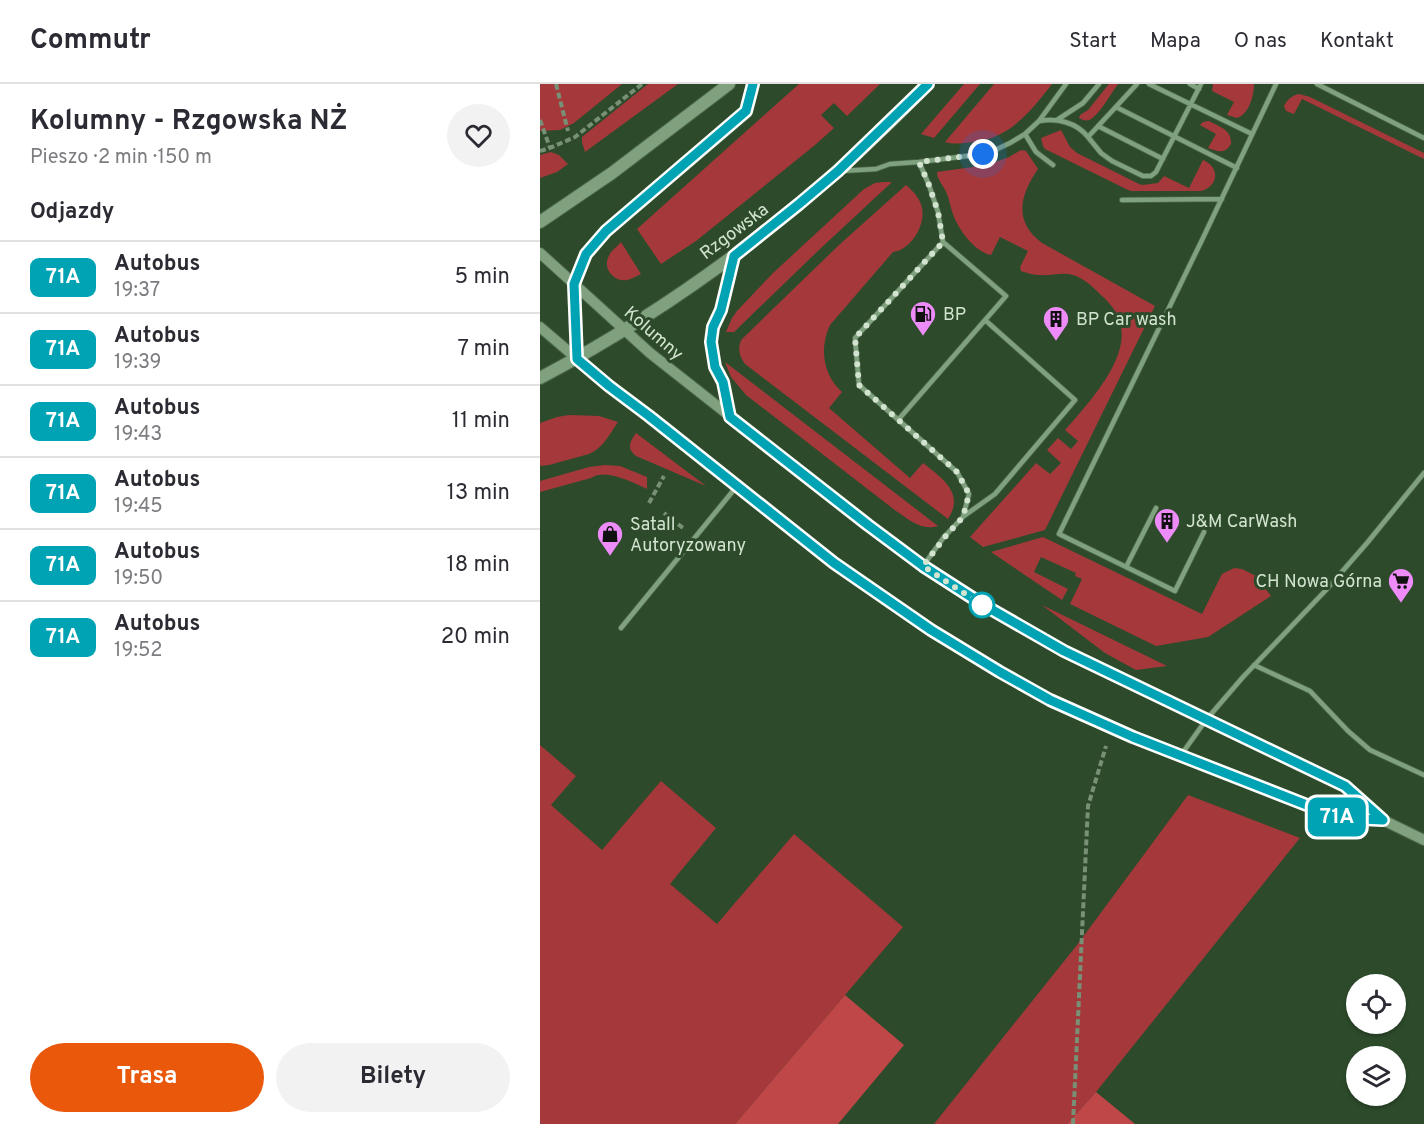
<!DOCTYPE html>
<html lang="pl">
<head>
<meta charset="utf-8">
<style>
	body { margin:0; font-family:Overpass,sans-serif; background:#f2f2f3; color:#2b2b33; height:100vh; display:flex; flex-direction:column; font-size:22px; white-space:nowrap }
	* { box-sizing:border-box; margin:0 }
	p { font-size:20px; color:#7c7c81 }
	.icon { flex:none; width:33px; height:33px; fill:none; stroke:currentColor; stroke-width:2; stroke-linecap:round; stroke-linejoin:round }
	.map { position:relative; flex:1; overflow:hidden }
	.panel { display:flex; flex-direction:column; background:#fff; width:540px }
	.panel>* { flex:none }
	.badge { padding:0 12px; border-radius:9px; font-size:21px; line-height:39px }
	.fabs { position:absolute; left:806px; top:890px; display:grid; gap:12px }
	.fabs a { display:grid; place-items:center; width:60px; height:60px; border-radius:50%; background:#fff; box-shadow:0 2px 4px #0004; font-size:30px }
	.you { position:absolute; width:30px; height:30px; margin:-15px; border:4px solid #fff; border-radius:50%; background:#1a73e8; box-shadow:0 0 0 9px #1a73e833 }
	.map>.badge { position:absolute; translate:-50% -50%; box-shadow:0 0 0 3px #fff }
	h2 { padding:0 30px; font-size:22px; line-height:54px }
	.round { display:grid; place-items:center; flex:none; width:63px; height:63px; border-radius:32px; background:#f2f2f3 }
	.head { display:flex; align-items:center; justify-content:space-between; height:102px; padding:0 30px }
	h1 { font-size:28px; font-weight:700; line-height:45px }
	.button { display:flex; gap:12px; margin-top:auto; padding:12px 30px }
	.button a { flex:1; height:69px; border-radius:36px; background:#ea580c; color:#fff; font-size:24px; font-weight:700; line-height:69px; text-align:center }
	.button a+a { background:#f2f2f3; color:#2b2b33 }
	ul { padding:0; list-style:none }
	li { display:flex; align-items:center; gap:18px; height:72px; padding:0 30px; border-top:2px solid #e1e1e2 }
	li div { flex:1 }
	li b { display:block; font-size:22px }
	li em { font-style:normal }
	li .badge { min-width:66px; font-weight:700; text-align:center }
	header { display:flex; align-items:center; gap:36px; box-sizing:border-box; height:84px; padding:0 30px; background:#fff; border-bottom:2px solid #e1e1e2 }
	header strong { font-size:28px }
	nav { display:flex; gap:33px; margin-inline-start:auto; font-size:21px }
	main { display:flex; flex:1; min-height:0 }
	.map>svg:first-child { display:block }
	.green { fill:#a5383a }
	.forest { fill:#c04748 }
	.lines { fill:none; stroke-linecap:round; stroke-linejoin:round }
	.service-casing { stroke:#4c674b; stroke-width:6 }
	.tertiary-casing { stroke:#4c674b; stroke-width:12 }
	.secondary-casing { stroke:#4c674b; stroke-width:14 }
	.path { stroke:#789076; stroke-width:4; stroke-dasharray:6 3; stroke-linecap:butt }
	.service { stroke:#80a17d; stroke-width:4.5 }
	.tertiary { stroke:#80a17d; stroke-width:10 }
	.secondary { stroke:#80a17d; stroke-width:12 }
	.line-casing { stroke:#fff; stroke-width:14 }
	.line { stroke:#00a3b4; stroke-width:9 }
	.walk { stroke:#d2e4d0; stroke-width:6; stroke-dasharray:0 10.8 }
	.stop-dot { fill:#fff; stroke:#00a3b4; stroke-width:3 }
	.labels { text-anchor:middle; stroke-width:6; stroke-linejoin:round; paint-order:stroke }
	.street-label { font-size:18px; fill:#d2e4d0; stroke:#2d4b2b }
	.poi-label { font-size:18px; fill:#d2e4d0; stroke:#2d4b2b; text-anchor:start }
</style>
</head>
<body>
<header>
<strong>Commutr</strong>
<nav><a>Start</a><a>Mapa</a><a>O nas</a><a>Kontakt</a></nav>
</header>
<main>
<section class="panel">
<div class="head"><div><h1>Kolumny - Rzgowska NŻ</h1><p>Pieszo · 2 min · 150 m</p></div><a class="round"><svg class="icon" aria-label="heart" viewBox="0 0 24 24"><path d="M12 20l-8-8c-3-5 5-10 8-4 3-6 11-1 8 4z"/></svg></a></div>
<h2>Odjazdy</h2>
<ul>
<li><span class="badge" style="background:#00a3b4;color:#fff">71A</span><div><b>Autobus</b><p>19:37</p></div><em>5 min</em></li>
<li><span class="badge" style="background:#00a3b4;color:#fff">71A</span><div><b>Autobus</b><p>19:39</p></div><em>7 min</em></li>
<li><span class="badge" style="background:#00a3b4;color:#fff">71A</span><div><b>Autobus</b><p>19:43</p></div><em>11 min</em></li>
<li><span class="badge" style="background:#00a3b4;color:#fff">71A</span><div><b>Autobus</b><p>19:45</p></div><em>13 min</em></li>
<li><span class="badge" style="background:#00a3b4;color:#fff">71A</span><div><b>Autobus</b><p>19:50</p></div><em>18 min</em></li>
<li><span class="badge" style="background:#00a3b4;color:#fff">71A</span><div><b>Autobus</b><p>19:52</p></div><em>20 min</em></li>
</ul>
<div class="button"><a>Trasa</a><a>Bilety</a></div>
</section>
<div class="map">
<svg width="884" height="1040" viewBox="0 0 884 1040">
	<rect width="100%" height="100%" fill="#2d4b2b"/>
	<path class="green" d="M0,0H82L34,39L20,46L0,47Z
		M108,0H138L45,68L42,58V53Z
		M259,0H340L307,32L294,19L281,31L294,44L275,61L156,157L121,180L97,145Z
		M424,0H440L394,54L381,50Z
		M454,0H512C491,27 470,54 434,58C424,59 415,61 405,58Z
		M569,0H578C572,8 558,33 549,36C545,37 543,36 539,34L540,31L548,26Z
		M673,0H714C714,12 709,30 697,34L687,31L694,18L672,7Z
		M759,10L770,13L884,69V75L762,15L754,30L746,27L744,22C747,16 752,11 759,10Z
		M669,37C680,43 692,46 691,60C685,70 678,68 668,64L676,50L660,41L663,38Z
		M521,46L530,63L537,69L599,100L602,101L618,99L624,92L649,104L663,76C680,83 679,102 661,107H591L586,105L505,65L503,62L501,54Z
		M481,66L486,67L498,85C480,111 473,137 502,159L615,222L505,446L443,463L430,453L496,379L510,390L521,379L507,366L518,354L531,365L538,357L525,346C546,322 588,277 581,243C579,230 571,220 562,212C554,204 546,196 536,192C524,187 512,192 499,191C493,191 487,189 481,187L480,183L488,167L460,153L451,171C435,168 420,147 414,133C411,126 410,118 407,110C404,102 397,96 397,88L447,81L469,73Z
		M11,68L19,71L28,80L17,88L0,94V71Z
		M343,98H352L280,165L194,248H186L192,234L197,227L232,190L324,105L335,99Z
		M366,101C373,107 380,114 382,124C385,139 375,158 362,165C359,167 356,167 353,168L290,241C279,264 283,291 302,308L289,324L370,394L383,379C402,394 425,409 408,435L205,280C199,272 197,263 202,255L299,161Z
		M81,158L101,190C96,192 92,195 87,196C75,198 63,186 68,174C70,167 77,163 81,158Z
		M185,278L398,442C381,447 370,436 356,427L206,311L191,293Z
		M29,331L59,332L78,338C69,351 63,364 49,370L9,381L0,382V339L17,333Z
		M96,349L166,402L96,372C86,364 90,358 96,349Z
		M65,381L80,382L107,393V405C92,398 65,384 51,394L0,408V397L49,383Z
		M503,453L662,530L682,490L694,484L702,485L716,492L731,512L668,553L616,562L530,520L542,495L535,492L536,489L501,473L494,488L528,505L522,516L451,468Z
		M502,521L627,582L596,586L565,569Z
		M0,661L36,692L11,721L62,766L121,697L176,744L130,800L177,840L254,750L363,843L195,1040H0Z
		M648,711L760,754L556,1008L527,1040H394L537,861Z"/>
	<path class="forest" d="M305,911L364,961L298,1040H195Z
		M556,1008L595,1040H527Z"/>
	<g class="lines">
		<g class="service-casing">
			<path id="service" d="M609,0L712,50
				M650,0L659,5
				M777,0L884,54
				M576,23L697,84
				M517,36L543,19L559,0
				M499,37C517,34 536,38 548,53L597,0
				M558,42L623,75
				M485,50L496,68L513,81
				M548,53L561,69L572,77L603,92H611L616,88L661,0
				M300,87L336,85L350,80L379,78L443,70L455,66L470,59L485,50L499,37L526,0
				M582,116L682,115
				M358,336L466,212L403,158L398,128L389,101L379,78
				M424,432L455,410L535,316L445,236
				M664,448L635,507L519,450L662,156L736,0
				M383,482L404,453L423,433L429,410L417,388L319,301L315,254L403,158
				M586,483L616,424
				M81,544L197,402
				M714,581L770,607L808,647L830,666L884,691
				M641,671L666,636L703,593L786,506L827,459L884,389"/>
		</g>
		<g class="tertiary-casing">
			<path id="tertiary" d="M0,169L110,269L328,441L383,482L442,521L524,567L805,703L843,736L884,756
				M0,243L69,302L109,332L294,479L391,546L444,579L510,616L593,653L800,734L843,736
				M190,333L183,298L175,283L171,258L173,243L181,226L194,172"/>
		</g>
		<g class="secondary-casing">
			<path id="secondary" d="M0,138L72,89L189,0
				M37,275L34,200L46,170L66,147L206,28L213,0
				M0,294C144,218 275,117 388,0"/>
		</g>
		<path class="path" d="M16,0L28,47
			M0,36L10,64
			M0,67L10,64L35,53L102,0
			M109,419L124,392
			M124,429L143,444
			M533,1040L548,722L566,662"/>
		<use href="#service" class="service"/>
		<use href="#tertiary" class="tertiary"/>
		<use href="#secondary" class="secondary"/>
	</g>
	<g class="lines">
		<g class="line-casing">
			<path id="line" d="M213,0L206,27L66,147L46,170L34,200L37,275L69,302L109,332L294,479L391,546L460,588L510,616L593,653L800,734L843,736L805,702L524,567L442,520L383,482L328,441L190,333L183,298L175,283L171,258L173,243L181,226L194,172L259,120L298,87L388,0"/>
		</g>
		<use href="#line" class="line"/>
		<path class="walk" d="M442,521L383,482L405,453L423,433L429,410L417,388L319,301L315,254L403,158L398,128L389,101L379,78L443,70"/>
	</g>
	<defs>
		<g id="fuel-pin" transform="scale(1.35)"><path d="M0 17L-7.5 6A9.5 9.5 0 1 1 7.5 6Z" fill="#ed8cf9" stroke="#2d4b2b"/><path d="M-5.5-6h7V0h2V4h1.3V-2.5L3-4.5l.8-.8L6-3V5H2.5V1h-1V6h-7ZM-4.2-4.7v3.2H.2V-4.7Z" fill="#111"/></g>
		<g id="building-pin" transform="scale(1.35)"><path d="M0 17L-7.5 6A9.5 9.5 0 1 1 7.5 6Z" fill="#ed8cf9" stroke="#2d4b2b"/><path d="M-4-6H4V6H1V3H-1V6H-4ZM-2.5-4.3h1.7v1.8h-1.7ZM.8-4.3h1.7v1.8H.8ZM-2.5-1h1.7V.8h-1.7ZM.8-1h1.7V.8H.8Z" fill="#111"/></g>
		<g id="shop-pin" transform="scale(1.35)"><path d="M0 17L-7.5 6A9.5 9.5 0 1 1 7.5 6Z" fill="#ed8cf9" stroke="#2d4b2b"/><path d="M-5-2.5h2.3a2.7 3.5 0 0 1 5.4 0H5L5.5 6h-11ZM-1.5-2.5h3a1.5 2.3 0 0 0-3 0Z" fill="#111"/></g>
		<g id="supermarket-pin" transform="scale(1.35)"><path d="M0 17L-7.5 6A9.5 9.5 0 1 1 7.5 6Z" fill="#ed8cf9" stroke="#2d4b2b"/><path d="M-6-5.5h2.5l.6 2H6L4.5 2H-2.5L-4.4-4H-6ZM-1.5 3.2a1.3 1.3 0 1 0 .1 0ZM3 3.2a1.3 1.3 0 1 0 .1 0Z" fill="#111"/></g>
	</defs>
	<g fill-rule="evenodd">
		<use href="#fuel-pin" x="383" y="230"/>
		<use href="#building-pin" x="516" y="235"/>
		<use href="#building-pin" x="627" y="437"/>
		<use href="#shop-pin" x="70" y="450"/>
		<use href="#supermarket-pin" x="861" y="497"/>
	</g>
	<circle class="stop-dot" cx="442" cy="521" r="12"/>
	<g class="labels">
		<g class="street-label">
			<text transform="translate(194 147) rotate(-37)" y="6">Rzgowska</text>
			<text transform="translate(114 249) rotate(41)" y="6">Kolumny</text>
		</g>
		<g class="poi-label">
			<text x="403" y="236">BP</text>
			<text x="536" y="241">BP Car wash</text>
			<text x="646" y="443">J&amp;M CarWash</text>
			<text x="90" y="446">Satall<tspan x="90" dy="21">Autoryzowany</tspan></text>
			<text x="842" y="503" text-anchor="end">CH Nowa Górna</text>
		</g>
	</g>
</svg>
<div class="fabs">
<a><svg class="icon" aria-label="locate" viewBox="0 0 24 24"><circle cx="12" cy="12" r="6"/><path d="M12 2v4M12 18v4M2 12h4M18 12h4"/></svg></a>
<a><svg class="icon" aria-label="layers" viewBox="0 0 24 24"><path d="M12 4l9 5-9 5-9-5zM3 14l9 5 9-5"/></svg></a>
</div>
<div class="you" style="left:443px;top:70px"></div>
<b class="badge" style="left:797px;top:733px;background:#00a3b4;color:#fff">71A</b>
</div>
</main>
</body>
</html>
